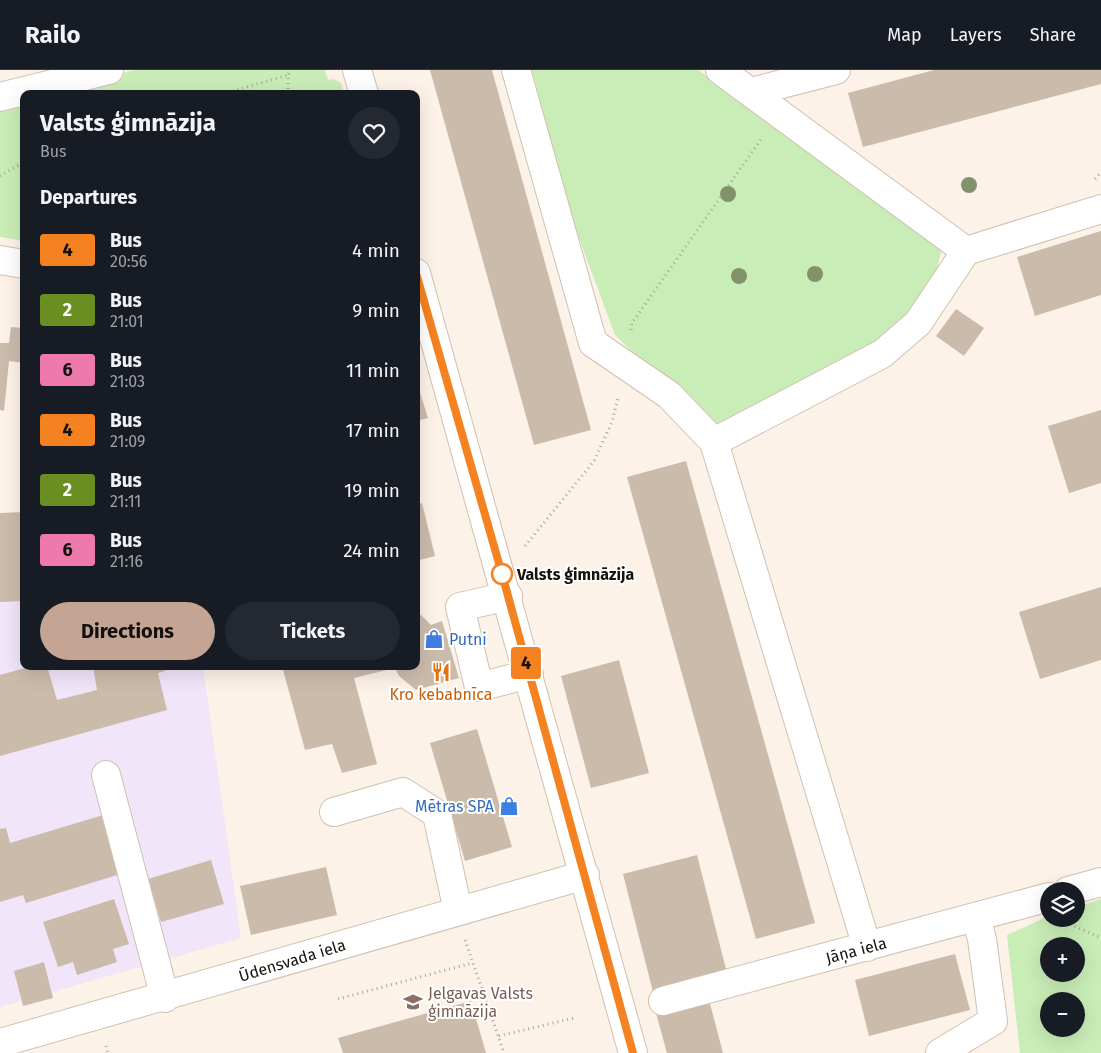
<!DOCTYPE html>
<html lang="en">
<head>
<meta charset="utf-8">
<style>
	body { margin:0; font-family:"Fira Sans",sans-serif; background:#242831; color:#f1f3f6; height:100vh; display:flex; flex-direction:column; font-size:19px; white-space:nowrap }
	* { box-sizing:border-box; margin:0 }
	p { font-size:16px; color:#9ea1a6 }
	.icon { flex:none; width:28px; height:28px; fill:none; stroke:currentColor; stroke-width:2; stroke-linecap:round; stroke-linejoin:round }
	.map { position:relative; flex:1; overflow:hidden }
	.drawer { position:absolute; left:20px; top:20px; width:400px; height:580px; display:flex; flex-direction:column; background:#171b24; border-radius:10px; box-shadow:0 5px 20px #0002 }
	.drawer>* { flex:none }
	.badge { padding:0 10px; border-radius:4px; font-size:18px; line-height:32px }
	.fabs { position:absolute; left:1040px; top:812px; display:grid; gap:10px }
	.fabs a { display:grid; place-items:center; width:45px; height:45px; border-radius:50%; background:#171b24; box-shadow:0 5px 20px #0002; font-size:25px }
	.map>.badge { position:absolute; translate:-50% -50%; box-shadow:0 0 0 2px #fff }
	h2 { padding:0 20px; font-size:19px; line-height:45px }
	.round { display:grid; place-items:center; flex:none; width:52px; height:52px; border-radius:26px; background:#242831 }
	.head { display:flex; align-items:center; justify-content:space-between; height:85px; padding:0 20px }
	h1 { font-size:24px; font-weight:700; line-height:38px }
	.action { display:flex; gap:10px; margin-top:auto; padding:10px 20px }
	.action a { flex:1; height:58px; border-radius:30px; background:#c4a594; color:#111; font-size:20px; font-weight:700; line-height:58px; text-align:center }
	.action a+a { background:#242831; color:#f1f3f6 }
	ul { padding:0; list-style:none }
	li { display:flex; align-items:center; gap:15px; height:60px; padding:0 20px }
	li div { flex:1 }
	li b { display:block; font-size:19px }
	li em { font-style:normal }
	li .badge { min-width:55px; font-weight:700; text-align:center }
	header { display:flex; align-items:center; gap:30px; box-sizing:border-box; height:70px; padding:0 25px; background:#171b24; border-bottom:1px solid #363941 }
	header strong { font-size:24px }
	nav { display:flex; gap:28px; margin-inline-start:auto; font-size:18px }
	.map>svg:first-child { display:block }
	.industrial { fill:#f1e5f9 }
	.green { fill:#c9edb7; fill-rule:evenodd }
	.building { fill:#cbbbab }
	.lines { fill:none; stroke-linecap:round; stroke-linejoin:round }
	.minor-casing { stroke:#d1c0b1; stroke-width:30 }
	.path { stroke:#aca39b; stroke-width:3; stroke-dasharray:1 4; stroke-linecap:butt }
	.minor { stroke:#fff; stroke-width:28 }
	.tree { fill:#83926a }
	.line-casing { stroke:#fff; stroke-width:11 }
	.line { stroke:#f58220; stroke-width:8 }
	.stop-dot { fill:#fff; stroke:#f58220; stroke-width:2.5 }
	.labels { text-anchor:middle; stroke-width:4; stroke-linejoin:round; paint-order:stroke }
	.stop-label { font-size:16px; font-weight:bold; fill:#17120c; stroke:#fff; text-anchor:start }
	.shop-label { font-size:16px; fill:#366cbe; stroke:#fff; text-anchor:start }
	.food-label { font-size:16px; fill:#c56008; stroke:#fff }
	.street-label { font-size:16px; fill:#17120c; stroke:#fff }
	.education-label { font-size:16px; fill:#785e54; stroke:#fff; text-anchor:start }
</style>
</head>
<body>
<header>
<strong>Railo</strong>
<nav><a>Map</a><a>Layers</a><a>Share</a></nav>
</header>
<div class="map">
<svg width="1101" height="983" viewBox="0 0 1101 983">
	<rect width="100%" height="100%" fill="#fcf2e8"/>
	<path class="industrial" d="M24,478V596H203L241,868L0,937V479Z"/>
	<path class="green" d="M135,0H325L328,10L334,9L341,13L344,24H37Z
		M532,0H698L928,160L941,182L935,208L897,261L715,362L615,265L567,136Z
		M24,27V171L0,167V33Z
		M1101,829V983H1020L1007,865L1049,846V849H1076V837ZM1076,876V904H1049V876ZM1076,931V959H1049V931Z"/>
	<path class="building" d="M430,0H492L591,360L534,375Z
		M934,0H1101V14L863,77L848,23Z
		M1101,161V225L1035,246L1017,187Z
		M956,239L984,258L964,286L936,266Z
		M11,257L24,258V293L9,291L4,341L0,340V273H9Z
		M416,310L428,348L416,351Z
		M1101,340V413L1069,423L1048,356Z
		M686,391L815,853L756,869L627,407Z
		M422,433L435,486L416,491V435Z
		M24,442V531L0,532V443Z
		M1101,517V590L1040,609L1019,542Z
		M419,543L431,555L442,551L459,608L416,620L399,606L395,598L354,608L377,694L342,703L332,674L305,680L282,596H416V544Z
		M619,590L649,703L591,718L561,606Z
		M32,596H47L57,630L97,620L93,596H164L165,601L158,603L167,640L0,686V605Z
		M477,659L512,777L465,791L430,673Z
		M110,743L127,802L26,833L23,825L0,832V759L6,758L10,773Z
		M697,785L728,907L654,926L623,804Z
		M211,790L224,834L161,852L148,809Z
		M326,797L337,845L251,865L240,816Z
		M114,829L129,874L113,879L117,892L77,905L73,892L58,897L43,852Z
		M955,884L970,940L869,966L855,910Z
		M44,892L53,928L23,936L14,901Z
		M709,930L723,983H667L656,943Z
		M471,931L486,983H343L338,968Z"/>
	<g class="lines">
		<g class="minor-casing">
			<path id="minor" d="M357,0L364,24
				M516,0L593,273L669,325L714,372L867,877
				M751,22L836,0
				M0,27L109,0
				M966,181L1101,139
				M0,190L24,194
				M416,203L633,983
				M714,372L882,284L918,253L966,181L720,0
				M508,526L460,537L479,617L529,604
				M106,705L165,928
				M334,742L403,722L437,744L458,841
				M1068,821L1101,812
				M663,931L1049,827
				M0,973L585,805
				M940,983L993,951L982,869L976,848"/>
		</g>
		<path class="path" d="M223,24L288,5
			M288,24V5L291,0
			M0,106L24,92
			M1095,109L1101,102
			M631,260L632,253L762,68
			M525,476L594,391L612,352L618,328
			M1070,854L1101,868
			M465,870L504,983
			M338,929L472,893
			M499,966L574,948
			M106,976L108,983"/>
		<use href="#minor" class="minor"/>
	</g>
	<g class="tree">
		<circle cx="969" cy="115" r="8"/>
		<circle cx="728" cy="124" r="8"/>
		<circle cx="815" cy="204" r="8"/>
		<circle cx="739" cy="206" r="8"/>
	</g>
	<g class="lines">
		<g class="line-casing">
			<path id="line" d="M416,203L502,504L633,983"/>
		</g>
		<use href="#line" class="line"/>
	</g>
	<defs>
		<g id="shop-bare" transform="scale(1.5)"><path d="M-5-2.5h2.3a2.7 3.5 0 0 1 5.4 0H5L5.5 6h-11ZM-1.5-2.5h3a1.5 2.3 0 0 0-3 0Z" fill="#3f7fe0" stroke="#fff" stroke-width="2.5" paint-order="stroke"/></g>
		<g id="restaurant-bare" transform="scale(1.5)"><path d="M-5-6h1v4h1v-4h1v4h1v-4h1v5L-1.5 .5V6h-2V.5L-5-1ZM5-6V6H3V1.5H1.5Q1.5-4 5-6Z" fill="#e8710a" stroke="#fff" stroke-width="2.5" paint-order="stroke"/></g>
		<g id="school-bare" transform="scale(1.5)"><path d="M0-5L7-2L0 1L-7-2ZM-4 1L0 2.5L4 1V4Q0 6-4 4Z" fill="#8d6e63" stroke="#fff" stroke-width="2.5" paint-order="stroke"/></g>
	</defs>
	<g fill-rule="evenodd">
		<use href="#shop-bare" x="434" y="569"/>
		<use href="#restaurant-bare" x="441" y="602"/>
		<use href="#shop-bare" x="509" y="736"/>
		<use href="#school-bare" x="413" y="932"/>
	</g>
	<circle class="stop-dot" cx="502" cy="504" r="10"/>
	<g class="labels">
		<g class="stop-label">
			<text x="517" y="510">Valsts ģimnāzija</text>
		</g>
		<g class="shop-label">
			<text x="449" y="575">Putni</text>
			<text x="494" y="742" text-anchor="end">Mētras SPA</text>
		</g>
		<g class="food-label">
			<text x="441" y="630">Kro kebabnīca</text>
		</g>
		<g class="street-label">
			<text transform="translate(856 880) rotate(-15)" y="6">Jāņa iela</text>
			<text transform="translate(292 890) rotate(-17)" y="6">Ūdensvada iela</text>
		</g>
		<g class="education-label">
			<text x="428" y="929">Jelgavas Valsts<tspan x="428" dy="18">ģimnāzija</tspan></text>
		</g>
	</g>
</svg>
<div class="fabs">
<a><svg class="icon" aria-label="layers" viewBox="0 0 24 24"><path d="M12 4l9 5-9 5-9-5zM3 14l9 5 9-5"/></svg></a>
<a>+</a>
<a>−</a>
</div>
<b class="badge" style="left:526px;top:593px;background:#f58220;color:#111">4</b>
<section class="drawer">
<div class="head"><div><h1>Valsts ģimnāzija</h1><p>Bus</p></div><a class="round"><svg class="icon" aria-label="heart" viewBox="0 0 24 24"><path d="M12 20l-8-8c-3-5 5-10 8-4 3-6 11-1 8 4z"/></svg></a></div>
<h2>Departures</h2>
<ul>
<li><span class="badge" style="background:#f58220;color:#111">4</span><div><b>Bus</b><p>20:56</p></div><em>4 min</em></li>
<li><span class="badge" style="background:#6b8e23;color:#fff">2</span><div><b>Bus</b><p>21:01</p></div><em>9 min</em></li>
<li><span class="badge" style="background:#ed7aaa;color:#111">6</span><div><b>Bus</b><p>21:03</p></div><em>11 min</em></li>
<li><span class="badge" style="background:#f58220;color:#111">4</span><div><b>Bus</b><p>21:09</p></div><em>17 min</em></li>
<li><span class="badge" style="background:#6b8e23;color:#fff">2</span><div><b>Bus</b><p>21:11</p></div><em>19 min</em></li>
<li><span class="badge" style="background:#ed7aaa;color:#111">6</span><div><b>Bus</b><p>21:16</p></div><em>24 min</em></li>
</ul>
<div class="action"><a>Directions</a><a>Tickets</a></div>
</section>
</div>
</body>
</html>
